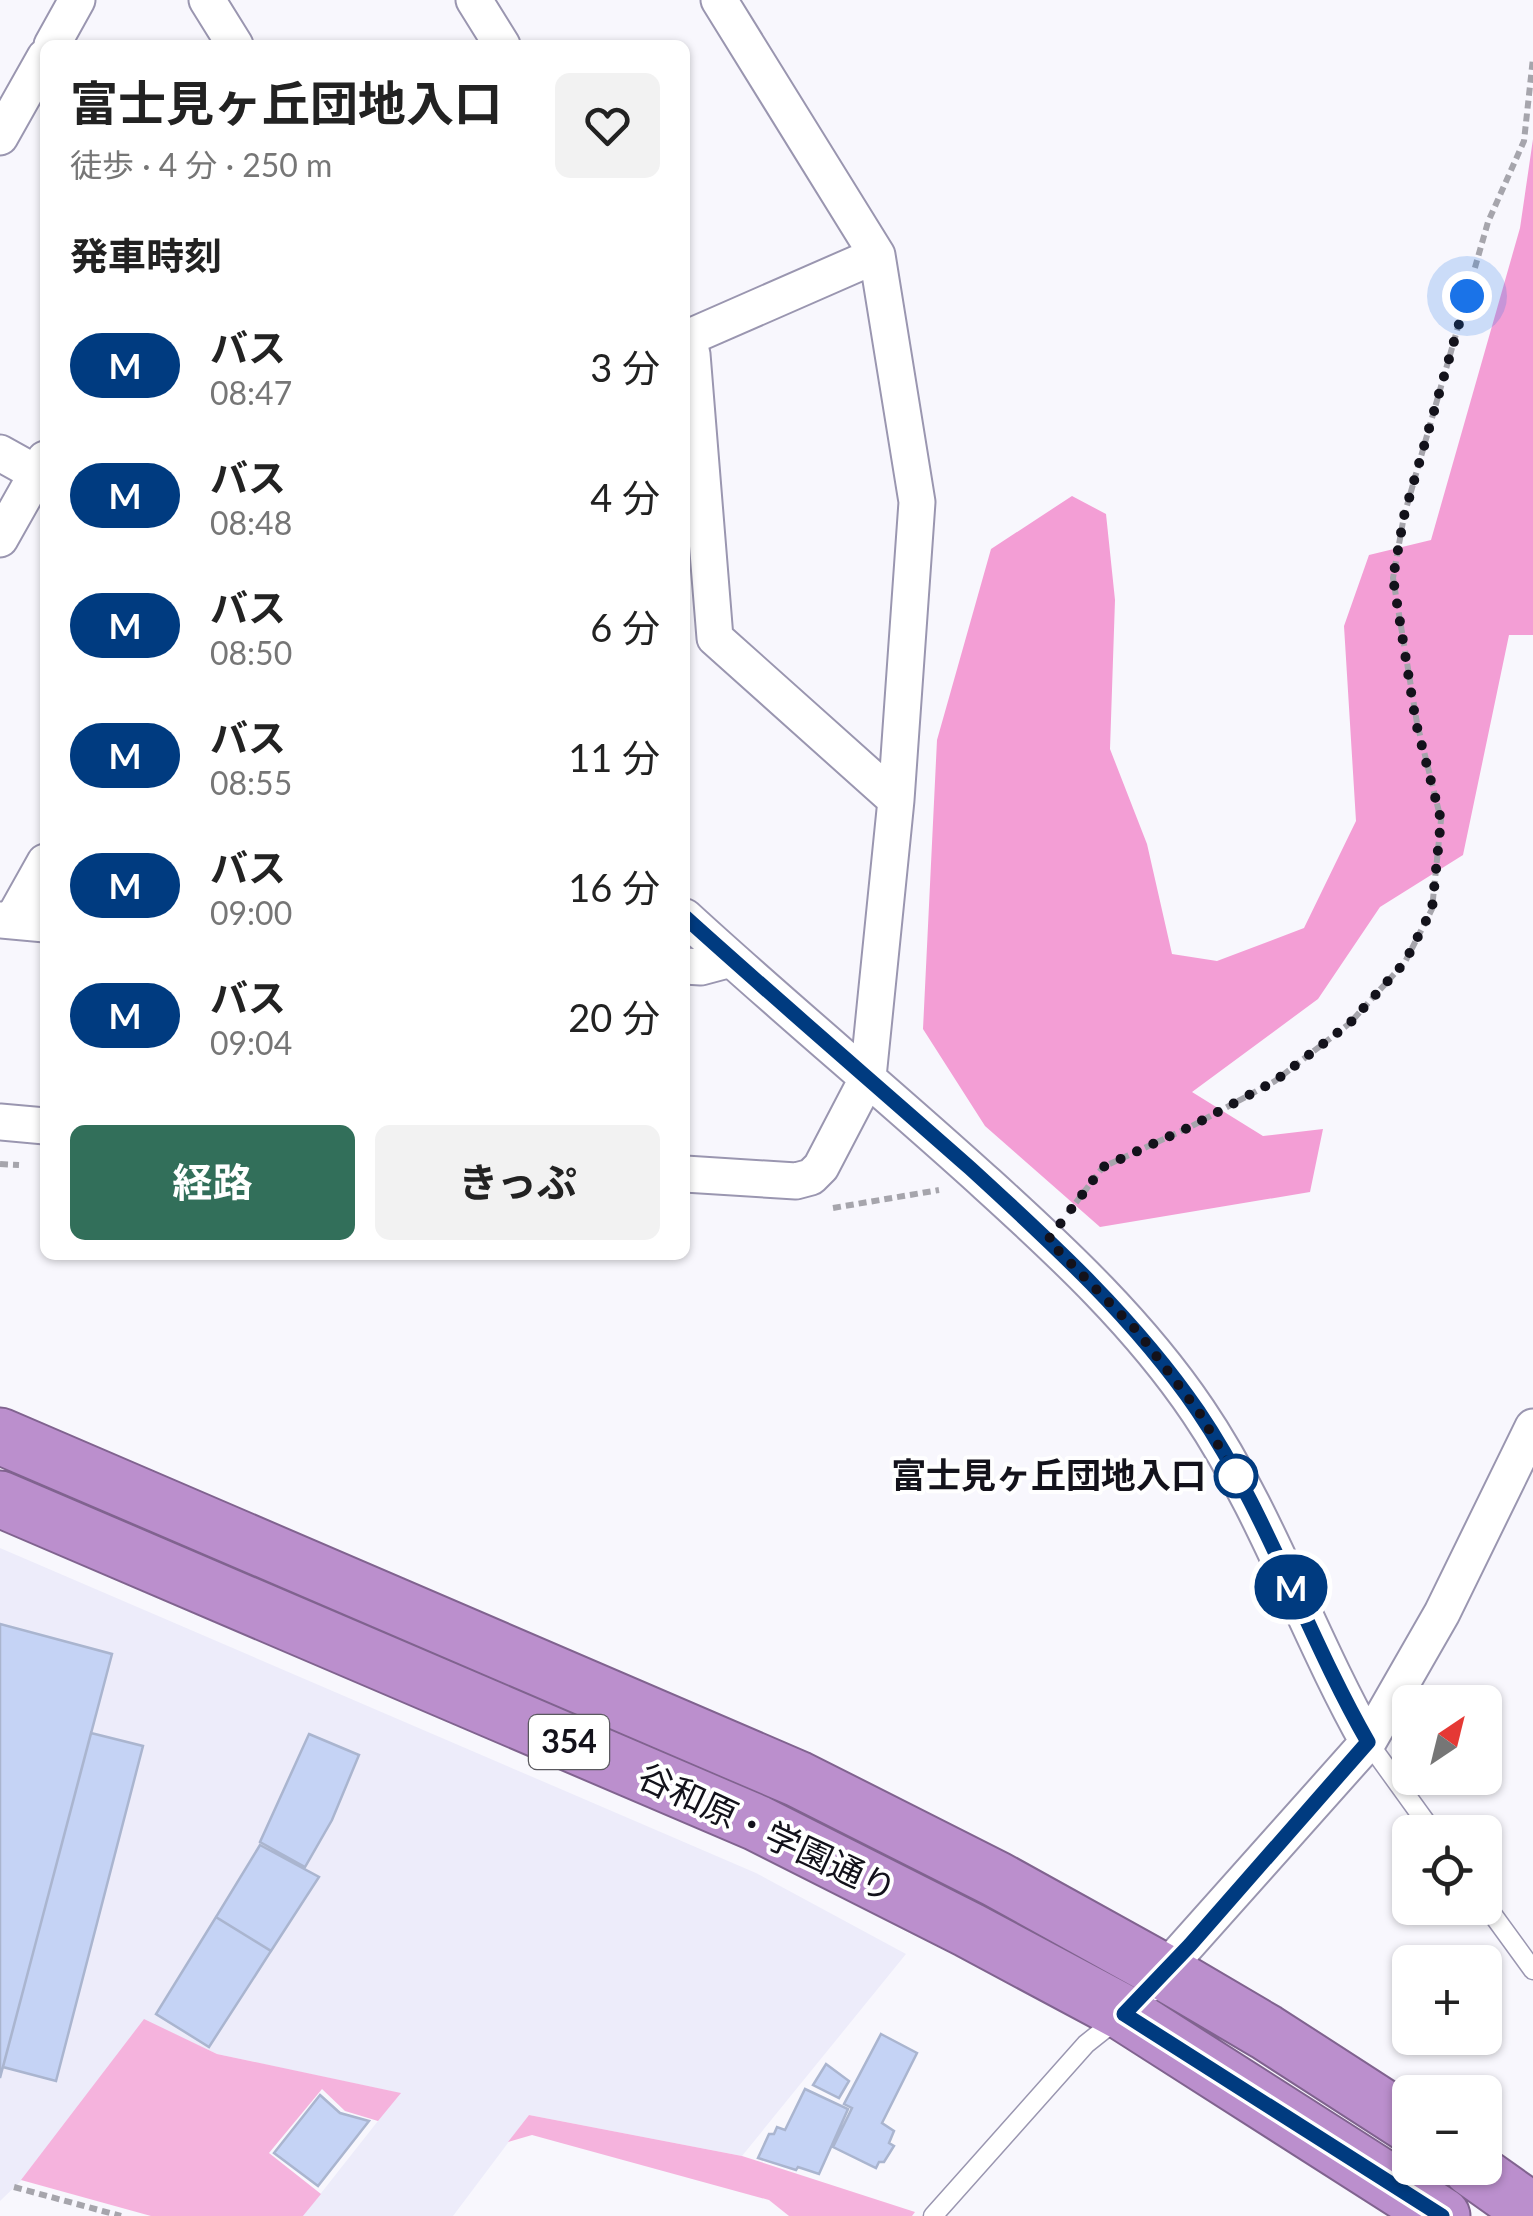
<!DOCTYPE html>
<html lang="ja">
<head>
<meta charset="utf-8">
<style>
	body { margin:0; font-family:Lato,"Noto Sans JP",sans-serif; background:#f2f2f2; color:#222; height:100vh; display:flex; flex-direction:column; font-size:38px; white-space:nowrap }
	* { box-sizing:border-box; margin:0 }
	p { font-size:32px; color:#767676 }
	.icon { flex:none; width:55px; height:55px; fill:none; stroke:currentColor; stroke-width:2; stroke-linecap:round; stroke-linejoin:round }
	.map { position:relative; flex:1; overflow:hidden }
	.panel { position:absolute; left:40px; top:40px; width:650px; height:1220px; display:flex; flex-direction:column; background:#fff; border-radius:15px; box-shadow:0 2px 8px #0004 }
	.panel>* { flex:none }
	.badge { padding:0 20px; border-radius:32px; font-size:35px; line-height:65px }
	.needle { width:65px; rotate:35deg }
	.fabs { position:absolute; left:1392px; top:1685px; display:grid; gap:20px }
	.fabs a { display:grid; place-items:center; width:110px; height:110px; border-radius:15px; background:#fff; box-shadow:0 2px 8px #0004; font-size:50px }
	.you { position:absolute; width:50px; height:50px; margin:-25px; border:8px solid #fff; border-radius:50%; background:#1a73e8; box-shadow:0 0 0 15px #1a73e833 }
	.map>.badge { position:absolute; translate:-50% -50%; box-shadow:0 0 0 5px #fff }
	h2 { padding:0 30px; font-size:38px; line-height:90px }
	.round { display:grid; place-items:center; flex:none; width:105px; height:105px; border-radius:15px; background:#f2f2f2 }
	.overview { display:flex; align-items:center; justify-content:space-between; height:170px; padding:0 30px }
	h1 { font-size:48px; font-weight:700; line-height:75px }
	.button { display:flex; gap:20px; margin-top:auto; padding:20px 30px }
	.button a { flex:1; height:115px; border-radius:15px; background:#326f5a; color:#fff; font-size:40px; font-weight:700; line-height:115px; text-align:center }
	.button a+a { background:#f2f2f2; color:#222 }
	ul { padding:0; list-style:none }
	li { display:flex; align-items:center; gap:30px; height:130px; padding:0 30px }
	li div { flex:1 }
	li b { display:block; font-size:38px }
	li em { font-style:normal }
	li .badge { min-width:110px; font-weight:700; text-align:center }
	.map>svg:first-child { display:block }
	.built { fill:#edecfa }
	.green { fill:#f5b3dd }
	.forest { fill:#f39ed5 }
	.building { fill:#c5d3f5; stroke:#aab5cf; stroke-width:2.5 }
	.lines { fill:none; stroke-linecap:round; stroke-linejoin:round }
	.lane-casing { stroke:#9a96b0; stroke-width:21 }
	.street-casing { stroke:#9a96b0; stroke-width:39 }
	.highway-casing { stroke:#80638f; stroke-width:59 }
	.path { stroke:#a6a5ac; stroke-width:6; stroke-dasharray:8 5; stroke-linecap:butt }
	.lane { stroke:#fff; stroke-width:18 }
	.street { stroke:#fff; stroke-width:35 }
	.highway { stroke:#bb8fcd; stroke-width:55 }
	.line-casing { stroke:#fff; stroke-width:22 }
	.line { stroke:#003b80; stroke-width:15 }
	.walk { stroke:#13121b; stroke-width:10; stroke-dasharray:0 18 }
	.stop-dot { fill:#fff; stroke:#003b80; stroke-width:5 }
	.labels { text-anchor:middle; stroke-width:8; stroke-linejoin:round; paint-order:stroke }
	.shield { fill:#fff; stroke:#5a595f; stroke-width:2.5 }
	.shield-label { font-size:32px; font-weight:bold; fill:#13121b }
	.stop-label { font-size:35px; font-weight:bold; fill:#13121b; stroke:#fff; text-anchor:end }
	.street-label { font-size:35px; fill:#13121b; stroke:#fff }
</style>
</head>
<body>
<div class="map">
<svg width="1533" height="2216" viewBox="0 0 1533 2216">
	<rect width="100%" height="100%" fill="#f8f7fd"/>
	<path class="built" d="M0,1548L756,1873L906,1954L742,2156L529,2115L453,2216H303L400,2093L217,2054L144,2020L26,2176L0,2201Z"/>
	<path class="green" d="M144,2019L217,2054L401,2093L378,2121L345,2111L322,2089L269,2153L321,2194L303,2216H151L21,2180Z
		M529,2115L742,2156L915,2212L912,2216H789L769,2200L532,2135L508,2142Z"/>
	<path class="forest" d="M1533,139V635H1509L1463,855L1380,907L1318,999L1192,1092L1263,1136L1323,1129L1310,1192L1100,1227L985,1126L923,1029L937,740L991,549L1072,496L1106,514L1115,600L1110,749L1147,844L1172,954L1217,961L1304,928L1356,821L1344,626L1369,555L1431,540L1520,228Z"/>
	<path class="building" d="M0,1624L112,1654L0,2078Z
		M91,1733L143,1746L56,2081L3,2067Z
		M309,1734L359,1755L332,1820L305,1867L260,1842Z
		M260,1845L319,1877L271,1951L216,1917Z
		M216,1917L271,1951L209,2047L156,2014Z
		M881,2034L917,2053L882,2123L894,2131L889,2143L894,2146L884,2162H879L876,2168L833,2147L852,2108L844,2104Z
		M826,2064L849,2081L839,2098L813,2085Z
		M805,2089L848,2109L819,2174L798,2167L796,2170L758,2158L769,2134H774L777,2127L785,2130Z
		M320,2095L340,2113L369,2121L318,2186L274,2153Z"/>
	<g class="lines">
		<g class="lane-casing">
			<path id="lane" d="M1368,1742L1433,1832
				M1485,1904L1533,1970
				M933,2216L1086,2044L1120,2017"/>
		</g>
		<g class="street-casing">
			<path id="street" d="M207,0L235,45
				M474,0L502,45
				M52,45L77,0
				M0,137L45,57
				M685,339L877,255
				M685,343L692,354L715,638L896,800
				M0,453L45,478
				M0,539L45,459
				M685,917C784,1008 887,1093 987,1184C1063,1253 1140,1325 1198,1411C1266,1511 1308,1636 1368,1742
				M0,920L45,924
				M12,921L45,862
				M685,966L701,967L731,959
				M0,1122L45,1126
				M685,1174L796,1181L811,1177L821,1167L868,1077L896,800L917,502L877,255L719,0
				M1153,1983L1368,1742L1442,1613L1533,1427"/>
		</g>
		<g class="highway-casing">
			<path id="highway" d="M0,1436L798,1779L996,1879L1164,1972L1266,2032L1410,2125
				M0,1499L757,1823L969,1930L1124,2013L1442,2216
				M1471,2168L1533,2212"/>
		</g>
		<path class="path" d="M0,1164L19,1165
			M833,1208L939,1190
			M1068,1213L1103,1167L1192,1126L1275,1081L1350,1023L1405,962L1432,909L1441,820L1417,723L1393,578L1404,516L1488,222L1524,141L1533,58
			M14,2187L121,2216"/>
		<use href="#lane" class="lane"/>
		<use href="#street" class="street"/>
		<use href="#highway" class="highway"/>
	</g>
	<g class="lines">
		<g class="line-casing">
			<path id="line" d="M685,917C779,1002 875,1084 970,1168C1052,1243 1135,1319 1198,1411C1266,1511 1307,1636 1368,1742L1190,1945L1124,2014L1442,2216"/>
		</g>
		<use href="#line" class="line"/>
		<path class="walk" d="M1236,1476L1199,1412L1138,1332L1048,1240L1103,1167L1192,1126L1275,1081L1350,1023L1405,962L1432,909L1441,820L1416,723L1393,578L1404,516L1467,296"/>
	</g>
	<circle class="stop-dot" cx="1236" cy="1476" r="20"/>
	<g class="labels">
		<rect class="shield" x="529" y="1715" width="80" height="54" rx="8"/>
		<g class="shield-label">
			<text x="569" y="1753">354</text>
		</g>
		<g class="stop-label">
			<text x="1206" y="1488">富士見ヶ丘団地入口</text>
		</g>
		<g class="street-label">
			<text transform="translate(767 1833) rotate(25)" y="12">谷和原・学園通り</text>
		</g>
	</g>
</svg>
<div class="fabs">
<a><svg class="needle" viewBox="-14 -14 28 28"><path d="M0-13l5 13h-10z" fill="#e53935"/><path d="M0 13l5-13h-10z" fill="#767676"/></svg></a>
<a><svg class="icon" aria-label="locate" viewBox="0 0 24 24"><circle cx="12" cy="12" r="6"/><path d="M12 2v4M12 18v4M2 12h4M18 12h4"/></svg></a>
<a>+</a>
<a>−</a>
</div>
<div class="you" style="left:1467px;top:296px"></div>
<b class="badge" style="left:1291px;top:1587px;background:#003b80;color:#fff">M</b>
<section class="panel">
<div class="overview"><div><h1>富士見ヶ丘団地入口</h1><p>徒歩 · 4 分 · 250 m</p></div><a class="round"><svg class="icon" aria-label="heart" viewBox="0 0 24 24"><path d="M12 20l-8-8c-3-5 5-10 8-4 3-6 11-1 8 4z"/></svg></a></div>
<h2>発車時刻</h2>
<ul>
<li><span class="badge" style="background:#003b80;color:#fff">M</span><div><b>バス</b><p>08:47</p></div><em>3 分</em></li>
<li><span class="badge" style="background:#003b80;color:#fff">M</span><div><b>バス</b><p>08:48</p></div><em>4 分</em></li>
<li><span class="badge" style="background:#003b80;color:#fff">M</span><div><b>バス</b><p>08:50</p></div><em>6 分</em></li>
<li><span class="badge" style="background:#003b80;color:#fff">M</span><div><b>バス</b><p>08:55</p></div><em>11 分</em></li>
<li><span class="badge" style="background:#003b80;color:#fff">M</span><div><b>バス</b><p>09:00</p></div><em>16 分</em></li>
<li><span class="badge" style="background:#003b80;color:#fff">M</span><div><b>バス</b><p>09:04</p></div><em>20 分</em></li>
</ul>
<div class="button"><a>経路</a><a>きっぷ</a></div>
</section>
</div>
</body>
</html>
